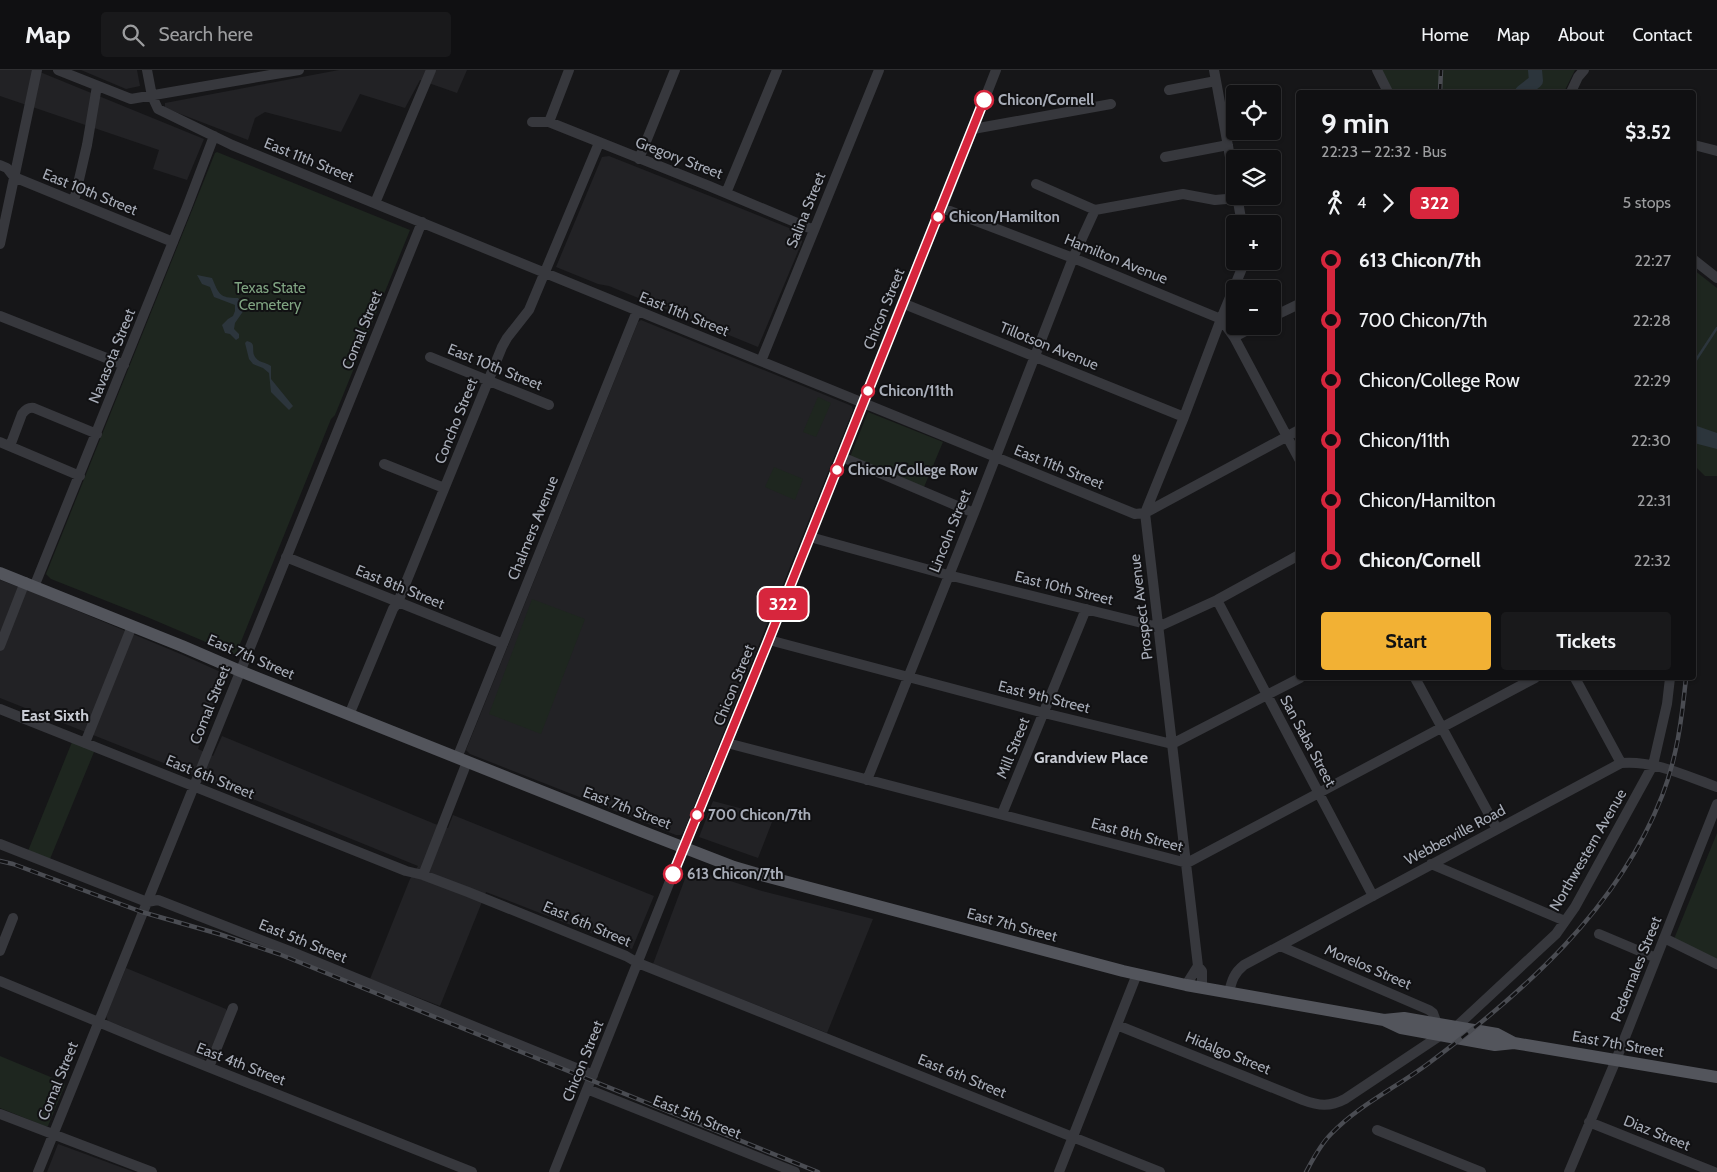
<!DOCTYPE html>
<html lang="en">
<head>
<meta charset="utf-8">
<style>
	body { margin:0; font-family:Cabin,sans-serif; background:#19191b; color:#f1f3f6; height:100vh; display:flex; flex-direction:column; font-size:19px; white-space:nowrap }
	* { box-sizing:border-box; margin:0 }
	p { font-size:16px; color:#9c9d9f }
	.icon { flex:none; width:28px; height:28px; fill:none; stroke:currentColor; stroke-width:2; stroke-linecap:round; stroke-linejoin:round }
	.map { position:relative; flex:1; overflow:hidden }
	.details { position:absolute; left:1296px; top:20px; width:400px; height:590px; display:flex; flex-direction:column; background:#101012; border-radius:5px; box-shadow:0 1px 4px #0004,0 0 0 1px #303032 }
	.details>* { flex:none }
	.badge { padding:0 10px; border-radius:8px; font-size:18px; line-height:32px }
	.buttons { position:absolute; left:1226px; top:15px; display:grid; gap:10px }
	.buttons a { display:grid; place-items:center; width:55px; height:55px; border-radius:5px; background:#101012; box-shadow:0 1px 4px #0004,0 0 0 1px #303032; font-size:25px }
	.map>.badge { position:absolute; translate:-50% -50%; box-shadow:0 0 0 2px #fff }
	.legs { display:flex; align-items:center; gap:8px; height:55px; padding:0 25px; font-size:16px }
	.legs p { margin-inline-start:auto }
	.headline { display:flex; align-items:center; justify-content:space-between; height:85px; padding:0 25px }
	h1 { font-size:28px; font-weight:700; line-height:38px }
	.button { display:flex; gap:10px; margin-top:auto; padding:10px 25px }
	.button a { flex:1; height:58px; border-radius:5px; background:#f2b134; color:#111; font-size:20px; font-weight:700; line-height:58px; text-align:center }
	.button a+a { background:#19191b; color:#f1f3f6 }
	ul { padding:0 25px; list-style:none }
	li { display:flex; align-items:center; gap:18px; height:60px; font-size:19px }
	li i { display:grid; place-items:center; width:8px; height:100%; margin:0 6px; background:currentColor }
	li i::after { content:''; width:12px; height:12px; margin:-6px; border:4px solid; border-radius:50%; background:#101012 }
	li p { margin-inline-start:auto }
	li:first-child i { background:linear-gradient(#0000 50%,currentColor 0) }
	li:last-child i { background:linear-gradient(currentColor 50%,#0000 0) }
	header { display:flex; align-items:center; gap:30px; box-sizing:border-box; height:70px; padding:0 25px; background:#101012; border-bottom:1px solid #303032 }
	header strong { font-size:24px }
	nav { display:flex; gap:28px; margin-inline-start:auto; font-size:18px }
	.search { width:350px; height:45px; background:#19191b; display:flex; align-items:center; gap:12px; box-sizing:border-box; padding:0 18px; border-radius:5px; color:#9c9d9f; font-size:19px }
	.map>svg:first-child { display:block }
	.built { fill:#222225 }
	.green { fill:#1e261f }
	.water { fill:#2c353c }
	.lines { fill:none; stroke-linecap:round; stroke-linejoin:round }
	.stream { stroke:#2c353c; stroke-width:2.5 }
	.river { stroke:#2c353c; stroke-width:14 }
	.minor { stroke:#37383d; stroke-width:10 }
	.major { stroke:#53555c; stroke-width:12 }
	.rail-casing { stroke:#4a4c52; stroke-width:4.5 }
	.rail { stroke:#111113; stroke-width:2.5; stroke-dasharray:8; stroke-linecap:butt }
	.line-1-casing { stroke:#fff; stroke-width:11 }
	.line-1 { stroke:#d7263d; stroke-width:8 }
	.stop-1-dot { fill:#fff; stroke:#d7263d; stroke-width:2.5 }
	.labels { text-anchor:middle; stroke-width:4; stroke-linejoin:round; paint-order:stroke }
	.stop-label { font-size:15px; font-weight:bold; fill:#a8adb8; stroke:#111113; text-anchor:start }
	.street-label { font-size:15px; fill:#a8adb8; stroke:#111113 }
	.park-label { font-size:15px; fill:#7fa381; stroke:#111113 }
	.neighbourhood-label { font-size:16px; font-weight:bold; fill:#c9ccd4; stroke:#111113 }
</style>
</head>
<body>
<header>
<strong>Map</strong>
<div class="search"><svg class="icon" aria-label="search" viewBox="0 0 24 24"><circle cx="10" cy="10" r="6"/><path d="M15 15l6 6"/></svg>Search here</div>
<nav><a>Home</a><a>Map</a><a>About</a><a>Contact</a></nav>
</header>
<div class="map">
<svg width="1717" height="1102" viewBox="0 0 1717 1102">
	<rect width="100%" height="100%" fill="#161618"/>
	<path class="built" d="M0,0H35L204,69L187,110L153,99L159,80L0,26Z
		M81,0H137L140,16L126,19Z
		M339,0H467L457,23L420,10L405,38L360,24L341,62L265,42L255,48L248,70L165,38V33Z
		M609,86L730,134L799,162L802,166V172L758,277L609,216L598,214L556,197L602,87Z
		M641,250L852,336L853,340L684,761L681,765H676L470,684L466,680L638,252Z
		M0,510L30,521L183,585L225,604L198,679L213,686L222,666L435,754L448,758L453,745L654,826L632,879L486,822L440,936L370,909L410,809L418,796L166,694L0,628Z
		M713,731L774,747L758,788L699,767Z
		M689,798L762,821L873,849L827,963L653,894Z
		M126,898L226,939L227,942L207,988L203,990L131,963L126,958L108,951L106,946Z
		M58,1074L134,1102H47Z"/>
	<path class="green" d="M1381,0H1575L1564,22H1392Z
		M217,82L410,160L335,345L331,349L236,584H234L147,547L51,509L46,504L215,83Z
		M1694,200L1717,218V406H1705L1694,395Z
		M818,327L831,333L816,367L803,362Z
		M868,342L943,372L924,417L850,387Z
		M774,397L803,409L795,430L765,417Z
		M532,529L585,549L541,664L489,644Z
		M72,672L93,680L94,682L50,789L28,781Z
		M1717,763V889L1674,869Z
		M0,986L65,1013V1015L48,1056H45L0,1038Z"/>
	<path class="water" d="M197,205L212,208C219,224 219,228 238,228L242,233L244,240L235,253L234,259L239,264V268L236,270L230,264L225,263L222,255L228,249L233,246L235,241V235L214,227L210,217L202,214Z
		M247,271C256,273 252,278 254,285C257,293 266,292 271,296V309L293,336L289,340L271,322L269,303L263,298L253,294L249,289L245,273Z
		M1694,355L1717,363V379L1694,373Z"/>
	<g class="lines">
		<path class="stream" d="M1694,293L1717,258"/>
		<path class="river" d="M1522,22L1536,11L1535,0"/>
		<path class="minor" d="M58,0L131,29L299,0
			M147,0L152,26L158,39L232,75L1135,444L1145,443L1299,360
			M1214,0L1235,114
			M1377,0L1388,22
			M1169,20L1216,11
			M1571,22L1578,7L1584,0
			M532,52H549L709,116L814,160
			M549,52L569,0
			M973,59L1111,34
			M1694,75L1717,81
			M1165,87L1228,75
			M639,89L675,0
			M0,95L7,98L14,107L173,172
			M1036,114L1095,140L1183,124L1215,130L1238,128
			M726,123L777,0
			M1237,126L1242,154
			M74,131L87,75L97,16
			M375,133L431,0
			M942,138L1073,188L1221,249L1234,267L1299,389
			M0,174L37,0
			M1694,190L1717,208
			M902,233L1184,347
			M0,246L124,295
			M1272,247L1299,234
			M1234,267L1255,256
			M430,287L549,335
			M761,291L879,0
			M0,372L80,406
			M10,376L22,344C25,340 28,337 34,338L97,364
			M842,387L974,443
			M384,394L444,418
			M810,467L948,505L1158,557L1217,530L1299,485
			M286,487L503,574
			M34,517L187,137L214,66
			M1217,530L1373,826
			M769,570L1044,643L1172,674L1300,608
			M0,576L25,512
			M1415,608L1497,759
			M1575,608L1621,693
			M0,639L406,801L423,805L468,822L626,886L638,893L1160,1102
			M349,645L393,539L398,532L502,277L507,268L529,240L599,73
			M85,673L132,556
			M727,673L1187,793L1535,608
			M457,688L637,241
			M867,710L974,443L1073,188L1095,140
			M1002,744L1086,539
			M0,774L147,832L158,830L292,882L593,1005
			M1431,794L1565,851
			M423,805L467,692
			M1599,864L1656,888
			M1664,868L1717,894
			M1280,876L1429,940L1433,943L1437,954
			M0,881L13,848
			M0,911L163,979L472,1102
			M1186,915L1198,896
			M1202,918V901L1198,896L1145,443L1184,347L1221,249L1245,191
			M1229,922C1232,910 1234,903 1244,895L1621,693C1654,690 1686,706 1717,717
			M1117,955L1303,1030C1319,1036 1330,1037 1345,1029L1441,965
			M1456,957L1556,864L1575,837L1653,695L1667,634L1670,608
			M209,997L233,938
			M587,1019L795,1102
			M0,1044L152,1102
			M1589,1052L1714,1102
			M1377,1060L1481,1102
			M38,1102L422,152
			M554,1102L678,791L772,562L902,233L942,138L996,0
			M1059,1102L1137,904
			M1569,1102L1616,990L1717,734"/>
		<path class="major" d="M0,503L182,576L240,601L641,761L734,797L765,806L1123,901L1186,915L1384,950L1401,958L1495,975L1514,973L1717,1007
			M1384,950L1404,948L1497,964L1514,973"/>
		<g class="rail-casing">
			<path id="rail" d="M1440,22L1441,0
				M0,791L13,794L142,842L219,864L279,884L818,1102
				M1306,1102C1313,1089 1320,1075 1331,1064C1359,1035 1397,1017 1429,993C1524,922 1618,839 1662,726C1677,688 1682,647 1686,608"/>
		</g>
		<use href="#rail" class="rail"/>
	</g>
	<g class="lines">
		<g class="line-1-casing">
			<path id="line-1" d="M673,804L767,574L984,30"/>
		</g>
		<use href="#line-1" class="line-1"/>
	</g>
	<g class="stop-1-dot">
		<circle cx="984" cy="30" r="9"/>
		<circle cx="938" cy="147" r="6"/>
		<circle cx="868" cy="321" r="6"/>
		<circle cx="837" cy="400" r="6"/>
		<circle cx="697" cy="745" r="6"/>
		<circle cx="673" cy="804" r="9"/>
	</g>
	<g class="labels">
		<g class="stop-label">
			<text x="998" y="35">Chicon/Cornell</text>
			<text x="949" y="152">Chicon/Hamilton</text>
			<text x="879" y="326">Chicon/11th</text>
			<text x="848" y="405">Chicon/College Row</text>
			<text x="708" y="750">700 Chicon/7th</text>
			<text x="687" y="809">613 Chicon/7th</text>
		</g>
		<g class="street-label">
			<text transform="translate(679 88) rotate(21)" y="5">Gregory Street</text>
			<text transform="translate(309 90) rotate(22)" y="5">East 11th Street</text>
			<text transform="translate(90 122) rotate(22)" y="5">East 10th Street</text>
			<text transform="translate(806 140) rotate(-68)" y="5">Salina Street</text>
			<text transform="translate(1116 189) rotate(22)" y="5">Hamilton Avenue</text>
			<text transform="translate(884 239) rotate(-68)" y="5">Chicon Street</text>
			<text transform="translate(684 244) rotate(22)" y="5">East 11th Street</text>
			<text transform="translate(362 260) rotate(-68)" y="5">Comal Street</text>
			<text transform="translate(1049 276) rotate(22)" y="5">Tillotson Avenue</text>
			<text transform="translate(112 286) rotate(-68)" y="5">Navasota Street</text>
			<text transform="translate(495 297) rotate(22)" y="5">East 10th Street</text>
			<text transform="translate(456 351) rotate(-68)" y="5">Concho Street</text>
			<text transform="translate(1059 397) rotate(22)" y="5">East 11th Street</text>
			<text transform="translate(533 458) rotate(-68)" y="5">Chalmers Avenue</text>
			<text transform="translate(950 461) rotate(-68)" y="5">Lincoln Street</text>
			<text transform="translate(400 517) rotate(22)" y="5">East 8th Street</text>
			<text transform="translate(1064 518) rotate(14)" y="5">East 10th Street</text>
			<text transform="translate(1141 537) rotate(-97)" y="5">Prospect Avenue</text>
			<text transform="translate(251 587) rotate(23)" y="5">East 7th Street</text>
			<text transform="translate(734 615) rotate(-68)" y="5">Chicon Street</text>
			<text transform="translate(1044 627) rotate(14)" y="5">East 9th Street</text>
			<text transform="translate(210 635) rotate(-68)" y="5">Comal Street</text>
			<text transform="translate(1308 671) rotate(62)" y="5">San Saba Street</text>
			<text transform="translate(1013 678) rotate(-68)" y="5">Mill Street</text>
			<text transform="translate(210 707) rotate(22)" y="5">East 6th Street</text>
			<text transform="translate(627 738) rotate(21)" y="5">East 7th Street</text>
			<text transform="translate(1137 765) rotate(15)" y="5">East 8th Street</text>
			<text transform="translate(1455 765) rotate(-28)" y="5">Webberville Road</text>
			<text transform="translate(1588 780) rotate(-60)" y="5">Northwestern Avenue</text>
			<text transform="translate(587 854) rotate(23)" y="5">East 6th Street</text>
			<text transform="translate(1012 855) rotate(15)" y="5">East 7th Street</text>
			<text transform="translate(303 871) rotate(22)" y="5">East 5th Street</text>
			<text transform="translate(1368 897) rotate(23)" y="5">Morelos Street</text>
			<text transform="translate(1636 899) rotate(-68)" y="5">Pedernales Street</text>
			<text transform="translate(1618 974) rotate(10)" y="5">East 7th Street</text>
			<text transform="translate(1228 983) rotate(22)" y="5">Hidalgo Street</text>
			<text transform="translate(583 991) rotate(-68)" y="5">Chicon Street</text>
			<text transform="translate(241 994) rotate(21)" y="5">East 4th Street</text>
			<text transform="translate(962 1006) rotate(22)" y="5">East 6th Street</text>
			<text transform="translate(58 1011) rotate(-68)" y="5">Comal Street</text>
			<text transform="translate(697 1047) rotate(22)" y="5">East 5th Street</text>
			<text transform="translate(1657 1063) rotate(22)" y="5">Diaz Street</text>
		</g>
		<g class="park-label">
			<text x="270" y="223">Texas State<tspan x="270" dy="17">Cemetery</tspan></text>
		</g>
		<g class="neighbourhood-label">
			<text x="55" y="651">East Sixth</text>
			<text x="1091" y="693">Grandview Place</text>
		</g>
	</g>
</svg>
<div class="buttons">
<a><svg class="icon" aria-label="locate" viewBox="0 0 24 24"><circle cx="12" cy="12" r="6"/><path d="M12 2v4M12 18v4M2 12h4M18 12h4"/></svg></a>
<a><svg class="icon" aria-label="layers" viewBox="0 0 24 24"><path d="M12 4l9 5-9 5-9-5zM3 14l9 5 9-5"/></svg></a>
<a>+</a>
<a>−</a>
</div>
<b class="badge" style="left:783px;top:534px;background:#d7263d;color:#fff">322</b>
<section class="details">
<div class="headline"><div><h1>9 min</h1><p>22:23 – 22:32 · Bus</p></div><b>$3.52</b></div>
<div class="legs"><svg class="icon" aria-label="walk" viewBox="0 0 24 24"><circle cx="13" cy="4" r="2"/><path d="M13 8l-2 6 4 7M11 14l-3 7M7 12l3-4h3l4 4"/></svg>4<svg class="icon" aria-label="forward" viewBox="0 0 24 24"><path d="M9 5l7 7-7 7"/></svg><b class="badge" style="background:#d7263d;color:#fff">322</b><p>5 stops</p></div>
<ul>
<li><i style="color:#d7263d"></i><b>613 Chicon/7th</b><p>22:27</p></li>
<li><i style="color:#d7263d"></i><span>700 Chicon/7th</span><p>22:28</p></li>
<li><i style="color:#d7263d"></i><span>Chicon/College Row</span><p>22:29</p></li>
<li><i style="color:#d7263d"></i><span>Chicon/11th</span><p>22:30</p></li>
<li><i style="color:#d7263d"></i><span>Chicon/Hamilton</span><p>22:31</p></li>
<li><i style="color:#d7263d"></i><b>Chicon/Cornell</b><p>22:32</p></li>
</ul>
<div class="button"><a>Start</a><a>Tickets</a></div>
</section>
</div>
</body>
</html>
